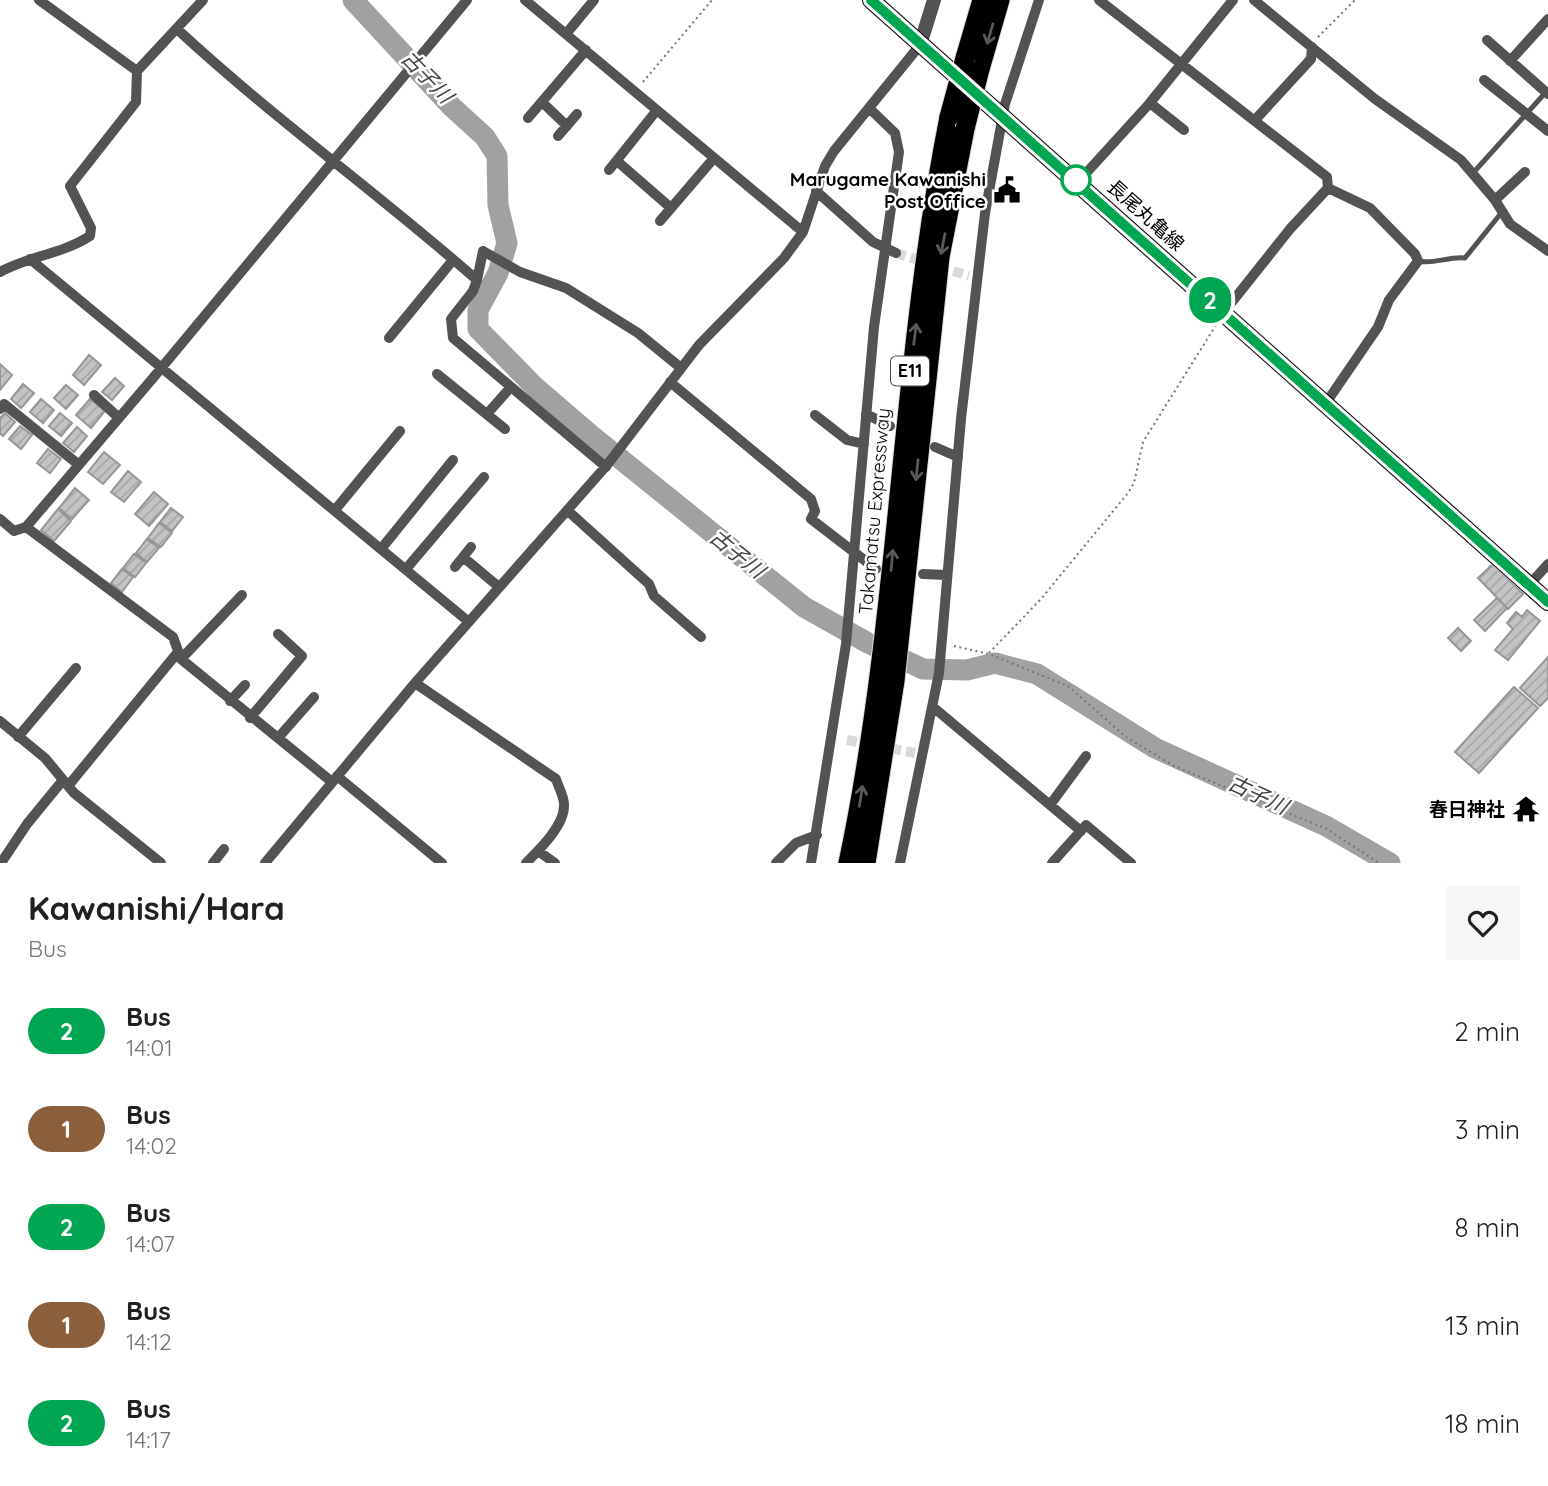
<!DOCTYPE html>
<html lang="en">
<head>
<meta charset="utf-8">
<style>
	body { margin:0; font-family:Quicksand,"Noto Sans JP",sans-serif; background:#f6f6f6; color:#202124; height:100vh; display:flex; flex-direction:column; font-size:26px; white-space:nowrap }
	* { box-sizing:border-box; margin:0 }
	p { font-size:23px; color:#757577 }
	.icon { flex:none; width:38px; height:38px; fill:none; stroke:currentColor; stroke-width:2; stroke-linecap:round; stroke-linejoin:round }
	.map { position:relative; height:863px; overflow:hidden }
	.details { display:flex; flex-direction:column; background:#fff; flex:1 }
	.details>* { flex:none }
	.badge { padding:0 14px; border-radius:23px; font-size:24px; line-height:46px }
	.map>.badge { position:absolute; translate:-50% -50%; box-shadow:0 0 0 4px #fff }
	.round { display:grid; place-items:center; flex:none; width:74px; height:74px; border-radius:0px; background:#f6f6f6 }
	.overview { display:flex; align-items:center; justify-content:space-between; height:119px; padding:0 28px }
	h1 { font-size:33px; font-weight:700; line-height:52px }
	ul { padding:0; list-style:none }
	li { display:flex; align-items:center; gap:21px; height:98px; padding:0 28px }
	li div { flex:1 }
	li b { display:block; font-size:26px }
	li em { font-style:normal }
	li .badge { min-width:77px; font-weight:700; text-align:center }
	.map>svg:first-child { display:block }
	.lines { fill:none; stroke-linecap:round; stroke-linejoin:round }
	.river { stroke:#a1a1a1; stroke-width:21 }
	.building { fill:url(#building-hatch); stroke:#979797; stroke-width:2 }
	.minor-tunnel { stroke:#d9d9d9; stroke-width:10; stroke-dasharray:10 5; stroke-linecap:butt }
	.primary-casing { stroke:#dbdbdb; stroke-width:19 }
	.motorway-casing { stroke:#dbdbdb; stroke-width:21 }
	.path { stroke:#757575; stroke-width:2; stroke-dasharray:2 3.5; stroke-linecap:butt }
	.service { stroke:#535353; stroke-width:5 }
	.minor { stroke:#535353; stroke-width:10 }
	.tertiary { stroke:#535353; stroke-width:14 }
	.primary { stroke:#000; stroke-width:18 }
	.motorway { stroke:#000; stroke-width:19 }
	.motorway-bridge-casing { stroke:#dbdbdb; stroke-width:21; stroke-linecap:butt }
	.motorway-bridge { stroke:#000; stroke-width:19 }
	.oneway { stroke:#595959 }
	.line-casing { stroke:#fff; stroke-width:16 }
	.line { stroke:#00a651; stroke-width:10 }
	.stop-dot { fill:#fff; stroke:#00a651; stroke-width:3.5 }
	.labels { text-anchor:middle; stroke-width:5; stroke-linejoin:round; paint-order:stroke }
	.shield { fill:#fff; stroke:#4c4c4c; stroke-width:2 }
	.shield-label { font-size:18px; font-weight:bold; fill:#000 }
	.poi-label { font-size:19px; font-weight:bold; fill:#000; stroke:#fff; text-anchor:end }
	.street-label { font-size:19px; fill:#000; stroke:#fff }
	.water-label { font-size:21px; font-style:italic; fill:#424242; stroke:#fff }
</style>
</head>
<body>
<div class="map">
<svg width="1548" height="863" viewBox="0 0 1548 863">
	<defs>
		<pattern id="building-hatch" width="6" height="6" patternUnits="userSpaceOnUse" patternTransform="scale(1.75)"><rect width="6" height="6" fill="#c3c3c3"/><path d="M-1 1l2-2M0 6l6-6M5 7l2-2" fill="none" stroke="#a6a6a6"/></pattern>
	</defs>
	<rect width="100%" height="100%" fill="#fff"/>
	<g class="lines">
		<path class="river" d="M353,0L452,107L485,137L497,156L498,205L507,243L498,273L478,310V329L535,387L592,436L804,607L868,643L923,669L967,670L995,663L1037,674L1155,748L1326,826L1390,863"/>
	</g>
	<path class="building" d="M89,355L101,365L84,385L73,375Z
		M0,364L12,375L0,390Z
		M115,378L124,386L112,400L102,392Z
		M23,384L34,393L21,408L11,399Z
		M66,385L78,395L66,409L54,398Z
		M41,399L54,410L43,423L30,412Z
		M90,399L105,411L91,428L76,415Z
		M5,413L15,422L3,436L0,433V418Z
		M60,413L72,423L61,436L49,426Z
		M20,426L32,435L21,449L9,439Z
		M77,427L87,436L74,452L63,443Z
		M48,449L61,459L50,473L37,463Z
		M104,452L120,465L103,484L88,472Z
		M128,471L141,482L124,502L111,492Z
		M75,488L89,500L72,519L59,508Z
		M154,492L168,504L149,526L135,514Z
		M171,508L183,517L172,531L160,522Z
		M58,509L71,521L54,541L41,530Z
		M159,523L172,533L161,547L148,538Z
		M147,539L159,548L147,562L136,553Z
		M134,554L146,563L135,577L123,568Z
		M1493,564L1523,594L1508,609L1478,578Z
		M122,569L133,577L122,592L111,583Z
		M1497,598L1507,608L1485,631L1474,620Z
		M1527,610L1540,621L1508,660L1495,650L1513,629L1507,623L1516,612L1522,617Z
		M1458,628L1471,641L1461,651L1448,638Z
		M1548,657V698L1540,706L1520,688Z
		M1514,687L1538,708L1479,773L1455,752Z"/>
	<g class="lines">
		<path class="minor-tunnel" d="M896,253L969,276
			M847,740L915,753"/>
		<g class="primary-casing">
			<path id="primary" d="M871,0L1548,602"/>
		</g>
		<g class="motorway-casing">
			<path id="motorway" d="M965,58L982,0
				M980,69L1000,0
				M848,863C900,617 900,363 949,117
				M866,863L895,681L940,257L965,129"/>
		</g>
		<path class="path" d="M1318,37L1355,0
			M643,82L712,0
			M954,646L989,654L1068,686L1126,737L1174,766L1327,829L1379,863
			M989,653L1041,599L1128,493L1134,483L1143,442L1216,325"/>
		<path class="service" d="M1473,173L1546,92
			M1418,261C1433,265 1449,256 1465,258L1502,212"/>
		<path class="minor" d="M39,0L137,71
			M525,0L803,232
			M1099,0L1327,177L1328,188L1290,229L1224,312
			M1254,0L1375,99L1461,160L1495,200L1510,224L1548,251
			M177,29C273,118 379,194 477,280L483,251L520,272L566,288L638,333L681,368
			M566,34L594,0
			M1487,40L1548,94
			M1510,61L1548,19
			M1484,80L1548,131
			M542,102L567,126
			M1150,103L1184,130
			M528,118L586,50
			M1255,120L1311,59L1312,47
			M558,136L577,114
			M617,161L671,208
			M609,170L657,110
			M1078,182L1149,104L1233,0
			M816,191L873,242L896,253
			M1495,200L1525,172
			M660,221L714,158
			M30,259L469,622
			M0,272C29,256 62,254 90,236L91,228L70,186L136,102L137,71L203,0
			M477,280L473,291L451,319L453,338L606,467
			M389,338L453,260
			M437,374L505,429
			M670,382L811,499L815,511L811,519L876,569
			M94,395L119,418
			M1326,403L1378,327L1389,300L1418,261L1415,254L1370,208L1328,188
			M0,409L4,404L79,465
			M487,414L510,388
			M866,414L890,426
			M815,415L847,440L864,444
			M935,447L958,457
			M335,510L400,431
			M567,510L649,584L654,596L701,637
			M0,519L14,531L26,527L153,378L467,0
			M26,527L173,637L181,659L332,782
			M381,549L453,460
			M463,557L499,587
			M455,567L471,547
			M406,569L484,477
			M923,574L947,575
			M1529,585L1548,564
			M181,659L242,595
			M415,683L556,779C558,786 565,798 564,806C564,826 539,850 526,863
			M230,701L245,685
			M933,707L1081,831
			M250,718L302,656L278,634
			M0,721L45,758L74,793L161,863
			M18,737L76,668
			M278,738L314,697
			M337,776L442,863
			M68,786L178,652
			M1050,805L1086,756
			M538,851L555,863
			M1,863L27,824L63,780
			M213,863L224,849
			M265,863L415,683L607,465L699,345L784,258L803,232L825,166L834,151L920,45
			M776,863L796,843L817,835
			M811,863L846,644L874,327L899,152L895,133L870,109
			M900,863L939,673L961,419L985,213L1005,104L1039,0
			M1052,863L1086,825L1131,863"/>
		<path class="tertiary" d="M920,45L934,0"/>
		<use href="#primary" class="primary"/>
		<use href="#motorway" class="motorway"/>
		<g class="motorway-bridge-casing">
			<path id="motorway-bridge" d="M949,117L965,58
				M965,129L980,69"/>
		</g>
		<use href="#motorway-bridge" class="motorway-bridge"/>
	</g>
	<defs><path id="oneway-shaft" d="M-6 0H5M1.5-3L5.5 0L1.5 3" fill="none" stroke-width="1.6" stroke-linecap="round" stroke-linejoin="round" transform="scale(1.75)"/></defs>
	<g class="oneway">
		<use href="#oneway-shaft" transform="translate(990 34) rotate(106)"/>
		<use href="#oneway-shaft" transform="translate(943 244) rotate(101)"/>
		<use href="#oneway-shaft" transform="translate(915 334) rotate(-83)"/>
		<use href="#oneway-shaft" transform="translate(917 470) rotate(96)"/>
		<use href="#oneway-shaft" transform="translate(892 560) rotate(-85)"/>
		<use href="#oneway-shaft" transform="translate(861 796) rotate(-81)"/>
	</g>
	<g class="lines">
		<g class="line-casing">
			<path id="line" d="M871,0L1548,602"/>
		</g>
		<use href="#line" class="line"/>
	</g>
	<defs>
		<g id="civic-bare" transform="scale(2.1)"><path d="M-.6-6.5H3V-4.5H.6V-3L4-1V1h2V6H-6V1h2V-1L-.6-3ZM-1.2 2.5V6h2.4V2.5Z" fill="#000" stroke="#fff" stroke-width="2.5" paint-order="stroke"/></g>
		<g id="temple-bare" transform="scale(2.1)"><path d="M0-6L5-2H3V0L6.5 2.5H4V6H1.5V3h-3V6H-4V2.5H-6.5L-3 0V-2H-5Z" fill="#000" stroke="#fff" stroke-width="2.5" paint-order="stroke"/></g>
	</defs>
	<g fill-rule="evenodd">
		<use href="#civic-bare" x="1007" y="190"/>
		<use href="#temple-bare" x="1526" y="809"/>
	</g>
	<circle class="stop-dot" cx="1076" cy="180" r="14"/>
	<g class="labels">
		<rect class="shield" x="891" y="356.5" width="38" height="29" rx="5"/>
		<g class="shield-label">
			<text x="910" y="377">E11</text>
		</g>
		<g class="poi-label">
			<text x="986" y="186">Marugame Kawanishi<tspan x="986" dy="22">Post Office</tspan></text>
			<text x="1505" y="816">春日神社</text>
		</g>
		<g class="street-label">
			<text transform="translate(1146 215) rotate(42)" y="7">長尾丸亀線</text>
			<text transform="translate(874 511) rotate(-85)" y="7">Takamatsu Expressway</text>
		</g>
		<g class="water-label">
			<text transform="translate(427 77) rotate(46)" y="7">古子川</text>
			<text transform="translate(737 554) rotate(39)" y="7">古子川</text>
			<text transform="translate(1258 795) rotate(25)" y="7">古子川</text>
		</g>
	</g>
</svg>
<b class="badge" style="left:1210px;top:300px;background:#00a651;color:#fff">2</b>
</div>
<section class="details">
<div class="overview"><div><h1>Kawanishi/Hara</h1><p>Bus</p></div><a class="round"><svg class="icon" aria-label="heart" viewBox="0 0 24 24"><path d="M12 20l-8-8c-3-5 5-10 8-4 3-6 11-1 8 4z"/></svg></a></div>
<ul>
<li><span class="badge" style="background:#00a651;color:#fff">2</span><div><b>Bus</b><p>14:01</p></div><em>2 min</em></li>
<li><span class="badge" style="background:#8b5e3c;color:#fff">1</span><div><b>Bus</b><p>14:02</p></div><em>3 min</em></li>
<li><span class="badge" style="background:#00a651;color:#fff">2</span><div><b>Bus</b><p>14:07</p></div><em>8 min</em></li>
<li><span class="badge" style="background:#8b5e3c;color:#fff">1</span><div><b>Bus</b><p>14:12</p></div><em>13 min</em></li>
<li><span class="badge" style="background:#00a651;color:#fff">2</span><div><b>Bus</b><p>14:17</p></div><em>18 min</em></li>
</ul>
</section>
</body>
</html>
